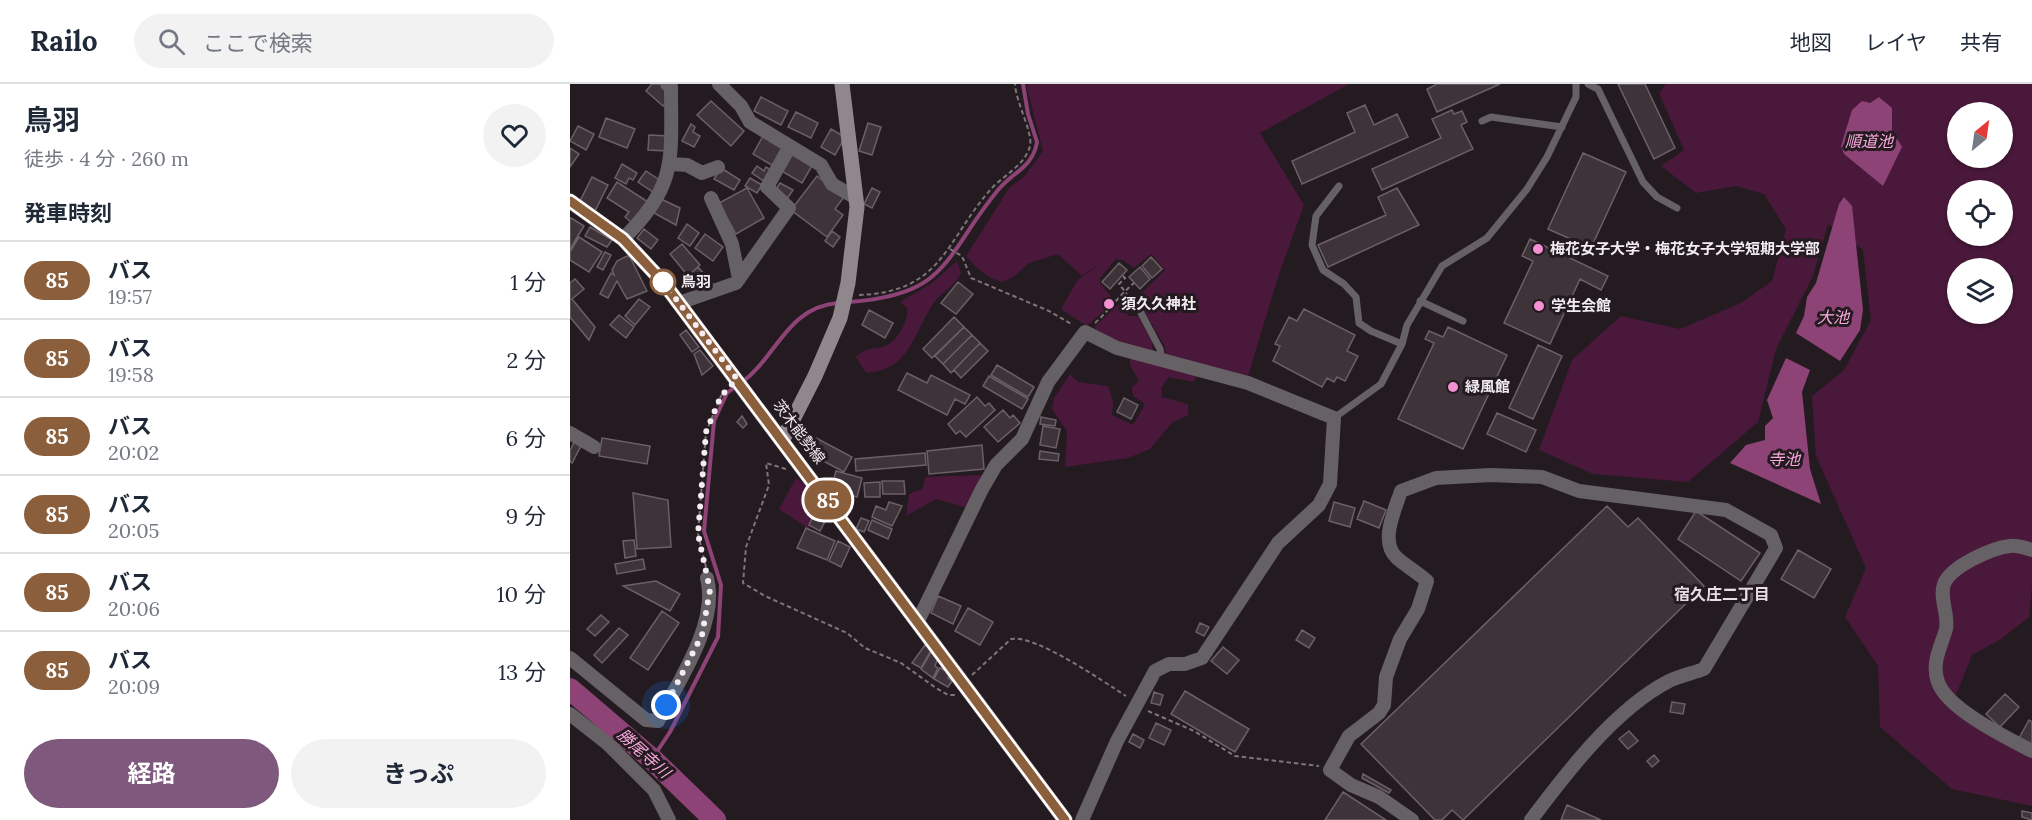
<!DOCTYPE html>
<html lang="ja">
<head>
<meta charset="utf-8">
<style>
	body { margin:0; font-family:Lora,"Noto Sans JP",serif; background:#f2f2f3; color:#1f2937; height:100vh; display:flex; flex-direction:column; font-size:22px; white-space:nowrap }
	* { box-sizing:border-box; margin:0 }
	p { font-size:20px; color:#747a83 }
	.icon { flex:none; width:33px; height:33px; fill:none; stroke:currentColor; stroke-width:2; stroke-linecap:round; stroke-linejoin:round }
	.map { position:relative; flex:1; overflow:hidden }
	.panel { display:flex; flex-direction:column; background:#fff; width:570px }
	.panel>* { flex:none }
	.badge { padding:0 12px; border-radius:20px; font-size:21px; line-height:39px }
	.needle { width:39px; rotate:29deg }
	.buttons { position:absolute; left:1377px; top:18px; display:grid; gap:12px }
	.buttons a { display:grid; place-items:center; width:66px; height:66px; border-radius:50%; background:#fff; box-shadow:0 2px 4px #0004; font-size:30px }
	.you { position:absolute; width:30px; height:30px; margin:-15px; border:4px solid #fff; border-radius:50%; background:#1a73e8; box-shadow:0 0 0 9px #1a73e833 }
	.map>.badge { position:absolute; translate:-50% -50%; box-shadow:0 0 0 3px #fff }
	h2 { padding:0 24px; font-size:22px; line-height:54px }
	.round { display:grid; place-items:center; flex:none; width:63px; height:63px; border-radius:32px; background:#f2f2f3 }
	.overview { display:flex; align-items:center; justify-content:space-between; height:102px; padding:0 24px }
	h1 { font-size:28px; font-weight:700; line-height:45px }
	.primary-button { display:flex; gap:12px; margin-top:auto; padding:12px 24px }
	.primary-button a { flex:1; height:69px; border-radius:36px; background:#7f587d; color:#fff; font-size:24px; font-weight:700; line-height:69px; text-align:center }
	.primary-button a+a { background:#f2f2f3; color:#1f2937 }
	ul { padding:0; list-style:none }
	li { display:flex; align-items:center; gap:18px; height:78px; padding:0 24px; border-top:2px solid #e0e1e3 }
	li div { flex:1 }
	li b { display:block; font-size:22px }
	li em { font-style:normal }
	li .badge { min-width:66px; font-weight:700; text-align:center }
	header { display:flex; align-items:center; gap:36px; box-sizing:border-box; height:84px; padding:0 30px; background:#fff; border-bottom:2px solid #e0e1e3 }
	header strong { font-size:28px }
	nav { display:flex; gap:33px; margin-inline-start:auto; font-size:21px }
	.search { width:420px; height:54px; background:#f2f2f3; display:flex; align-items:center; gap:15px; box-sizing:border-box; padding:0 21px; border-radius:33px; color:#747a83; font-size:22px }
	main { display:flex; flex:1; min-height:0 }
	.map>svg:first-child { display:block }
	.green { fill:#49183a; fill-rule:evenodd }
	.water { fill:#8d4375 }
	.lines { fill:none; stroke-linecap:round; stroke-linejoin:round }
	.stream { stroke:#8d4375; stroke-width:4 }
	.river { stroke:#8d4375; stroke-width:22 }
	.building { fill:#3d3339; stroke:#6b6066; stroke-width:1.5 }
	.path { stroke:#7d757a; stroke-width:2; stroke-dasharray:4.5 3; stroke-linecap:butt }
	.lane { stroke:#666164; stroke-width:7 }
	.street { stroke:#666164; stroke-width:14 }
	.secondary { stroke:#8f878b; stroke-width:15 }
	.primary { stroke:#afa4aa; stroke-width:15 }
	.line-casing { stroke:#fff; stroke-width:14 }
	.line { stroke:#8b5e3c; stroke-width:9 }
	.walk { stroke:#f3ecf0; stroke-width:6; stroke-dasharray:0 10.8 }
	.poi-dot { fill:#f591d2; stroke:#241b21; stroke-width:2 }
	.stop-dot { fill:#fff; stroke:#8b5e3c; stroke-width:3 }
	.labels { text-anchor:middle; stroke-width:6; stroke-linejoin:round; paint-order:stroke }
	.poi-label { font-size:15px; font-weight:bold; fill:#f3ecf0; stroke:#241b21; text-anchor:start }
	.stop-label { font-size:15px; font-weight:bold; fill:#f3ecf0; stroke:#241b21; text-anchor:start }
	.street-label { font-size:15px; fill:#f3ecf0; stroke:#241b21 }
	.water-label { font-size:16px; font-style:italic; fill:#fba8dd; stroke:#241b21 }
	.neighbourhood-label { font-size:16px; font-weight:bold; fill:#e9dce3; stroke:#241b21 }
</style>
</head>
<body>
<header>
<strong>Railo</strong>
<div class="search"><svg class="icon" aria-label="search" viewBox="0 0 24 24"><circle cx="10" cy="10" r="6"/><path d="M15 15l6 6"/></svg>ここで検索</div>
<nav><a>地図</a><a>レイヤ</a><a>共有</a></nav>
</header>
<main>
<section class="panel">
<div class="overview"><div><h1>鳥羽</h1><p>徒歩 · 4 分 · 260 m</p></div><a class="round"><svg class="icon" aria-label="heart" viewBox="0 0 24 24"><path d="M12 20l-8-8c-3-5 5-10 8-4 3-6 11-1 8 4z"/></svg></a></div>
<h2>発車時刻</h2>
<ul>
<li><span class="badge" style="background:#8b5e3c;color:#fff">85</span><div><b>バス</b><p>19:57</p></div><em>1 分</em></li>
<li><span class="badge" style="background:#8b5e3c;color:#fff">85</span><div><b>バス</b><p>19:58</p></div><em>2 分</em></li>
<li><span class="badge" style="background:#8b5e3c;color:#fff">85</span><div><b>バス</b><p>20:02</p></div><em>6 分</em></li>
<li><span class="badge" style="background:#8b5e3c;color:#fff">85</span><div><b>バス</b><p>20:05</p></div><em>9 分</em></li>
<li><span class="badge" style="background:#8b5e3c;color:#fff">85</span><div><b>バス</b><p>20:06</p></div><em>10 分</em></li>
<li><span class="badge" style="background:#8b5e3c;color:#fff">85</span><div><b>バス</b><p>20:09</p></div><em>13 分</em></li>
</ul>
<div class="primary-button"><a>経路</a><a>きっぷ</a></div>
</section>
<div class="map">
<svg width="1462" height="736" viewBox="0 0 1462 736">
	<rect width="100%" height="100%" fill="#241b21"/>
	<path class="green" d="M456,0H779L690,49L734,121L709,190L678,292L596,272L595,263L574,227L580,215L571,210L595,186L581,170L564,184L553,176L546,175L530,194V199L545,217L517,242L491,225L507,197L538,173L512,192L488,170L459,179L443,193L432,198C416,193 407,185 396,172L440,103L455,92L473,67Z
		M1096,0H1462V501L1459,533L1431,555L1402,571L1382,621L1462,668V722L1382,705L1310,643L1308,582L1275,533L1296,484L1246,372L1242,312L1274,286L1301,236L1293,166L1258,140L1243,192L1206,265L1188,338L1118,398L1023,390L969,366L1002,276L1051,232L1110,245L1171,219L1202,197L1216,145L1194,110L1166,102L1126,109L1091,82L1114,66L1089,9ZM1388,28H1432V74H1388ZM1388,106H1432V152H1388ZM1388,184H1432L1433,199L1443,191L1442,214L1433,219L1432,230L1407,232L1404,230H1388Z
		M387,177L391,189C386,202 371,208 363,220C343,250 340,286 296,289L286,273C301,259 305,268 317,261C328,256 339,236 337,224L330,218L362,199Z
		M549,220L559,232H568L582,258L583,268L548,259L526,246L525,242Z
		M560,273L629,290L623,298L599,293L591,304L592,313L618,320V331L602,339L580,365L558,374L495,383L497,347L482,325L484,314L500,290L508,298L538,302L543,317L542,331L563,341L575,320L563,312L562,303L569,297L560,281Z
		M412,391L397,424L366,415L336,432L339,410L352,405L356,393Z
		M226,394L239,403L251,418L239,445L209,425Z"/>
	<path class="water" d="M1309,13L1322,24V46L1332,63L1313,102L1274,70L1271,62L1282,26L1292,17L1300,19Z
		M1274,113L1282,122L1293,226L1290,246L1270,277L1226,249L1234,232L1237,213L1246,199L1269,120Z
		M1216,274L1240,286L1232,308L1240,385L1251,420L1160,379L1176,361L1195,356V342L1203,334L1197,316Z"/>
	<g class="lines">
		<path class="stream" d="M279,218C380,211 373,173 428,106C443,88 463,83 467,58L458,30L453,0
			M171,299C207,273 217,223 268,219
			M82,675L100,648L148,553L151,501L134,447L144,337L157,309L165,303"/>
		<path class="river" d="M0,605L82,675L145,736"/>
	</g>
	<path class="building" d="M82,0H91L96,4L99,15L93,22L76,7Z
		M867,0H930L867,28L857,5Z
		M1048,0H1075L1105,64L1084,75Z
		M191,13L218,27L211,41L184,27Z
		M141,17L174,47L161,62L127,31Z
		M795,21L804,41L827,30L838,53L732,100L722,77L785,48L777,29Z
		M882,26L884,30L892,27L897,38L891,41L903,65L812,106L802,85L871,54L862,35Z
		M226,28L248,39L241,54L218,43Z
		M36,34L65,45L57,64L29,53Z
		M298,39L311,43L302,71L289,67Z
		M121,40L125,43L123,48L130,52L124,63L112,57Z
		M8,42L24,50L16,66L0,57Z
		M261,45L275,53L265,71L251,63Z
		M79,51L99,52L98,67L78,66Z
		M193,52L215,65L205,83L183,70Z
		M0,64L9,70L0,83Z
		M220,68L243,80L232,99L210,86Z
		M1013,69L1056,88L1021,164L978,145Z
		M52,80L67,89L63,96L59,94L56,100L45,94Z
		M187,82L194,87L196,83L203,87L195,98L182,89Z
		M151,84L170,96L164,106L144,95Z
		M76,87L91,97L83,108L68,98Z
		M247,92L274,113L265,125L273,131L257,153L221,126Z
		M22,93L38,101L25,127L9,119Z
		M180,94L192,101L187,109L175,102Z
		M47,98L78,118L62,139L55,133L59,128L37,114Z
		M210,99L223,106L217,115L205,107Z
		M177,104L194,134L166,150L149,119Z
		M302,104L310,108L302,124L294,120Z
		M827,104L849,141L758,183L748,161L816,131L808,113Z
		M91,115L110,124L106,141L84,129Z
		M1,134L14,142L0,165V135Z
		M117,140L129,149L120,162L108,154Z
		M20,143L42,156L37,163L15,152Z
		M74,145L88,156L81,165L67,154Z
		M262,147L270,153L263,163L255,157Z
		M135,150L153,163L143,177L125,164Z
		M9,153L32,168L19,188L0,176V168Z
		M960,155L1038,192L1031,206L1010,195L980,260L934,239L963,177L952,172Z
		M112,160L130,181L118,192L100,170Z
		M35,168L41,171L33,186L27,183Z
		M57,172L60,173L77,207L57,215L47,197L38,214L30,210L41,189L44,191L42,186L47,177Z
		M581,173L592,185L582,194L572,182Z
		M549,179L557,186L540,205L532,198Z
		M128,183L143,200L129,211L115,194Z
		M570,183L580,195L570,205L559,193Z
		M5,195L14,205L2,215L25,243L19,256L0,233V199Z
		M388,198L403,210L386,230L371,219Z
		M69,215L80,223L65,241L55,232Z
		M734,225L785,251L777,267L788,272L775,297L767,293L764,298L757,294L752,303L703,277L710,262L705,260L719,233L727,237Z
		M299,226L323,239L315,254L292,241Z
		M49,231L64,243L56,254L40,241Z
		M384,233L394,243L362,274L353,265Z
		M394,243L402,251L373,280L365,272Z
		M878,243L937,271L893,365L828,335L864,259L855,255L859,247L873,253Z
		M116,246L129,263L122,268L110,251Z
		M402,251L410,259L381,289L373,280Z
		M410,259L418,267L391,294L384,286Z
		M968,261L992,272L963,335L939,324Z
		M130,266L143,282L132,291L124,270Z
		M427,281L464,303L458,313L421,291Z
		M337,289L357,299L361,291L400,311L395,320L385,315L377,331L328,306Z
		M419,292L458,315L452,325L413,302Z
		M407,313L415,322L419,319L425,326L396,353L390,347L386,350L378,340Z
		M554,314L568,321L561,335L547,328Z
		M433,326L440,334L443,331L450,339L428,358L414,343Z
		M927,329L966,346L956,368L917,350Z
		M172,332L177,340L173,344L167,338Z
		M471,333L486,336L485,342L470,340Z
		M473,342L490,345L486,364L470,361Z
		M32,354L80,362L77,380L29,372Z
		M246,354L282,373L274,388L238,369Z
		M5,356L12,360L2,379L0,378V367Z
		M412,361L414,385L359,390L357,367Z
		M470,367L489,370L488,377L469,375Z
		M355,369L356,381L286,387L285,375Z
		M266,387L292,394L287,413L261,405Z
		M312,397H334L335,410H313Z
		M310,398V413H295L294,399Z
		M63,409L98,416L101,463L67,465Z
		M794,417L816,426L809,444L787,435Z
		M319,418L332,422L322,442L302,433L306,422L316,426Z
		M764,418L785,424L780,443L759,437Z
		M249,420L261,426L250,447L239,441Z
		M1037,422L1058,443L1068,434L1134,502L893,736L882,726L872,736H865L791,660Z
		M1126,427L1190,469L1171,497L1108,455Z
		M291,434L299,437L294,448L286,445Z
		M302,436L322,445L318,455L298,446Z
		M236,444L265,457L257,476L227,464Z
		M64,456L66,472L55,474L53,457Z
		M268,457L280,463L271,483L259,477Z
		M1228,466L1261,485L1244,514L1211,495Z
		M73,475L75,485L47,490L45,480Z
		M86,497L110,510L100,527L53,502Z
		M368,512L391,522L383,540L361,529Z
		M398,524L423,538L410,561L385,547Z
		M92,527L109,539L78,586L60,574Z
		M31,531L39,538L25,552L17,545Z
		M630,539L639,543L634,552L626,548Z
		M49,544L58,551L32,579L24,571Z
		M732,546L745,554L739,564L726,556Z
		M355,561L362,565L351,584L342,579Z
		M653,563L669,576L657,590L641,577Z
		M361,568L368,574L365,582L368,584L363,594L351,585Z
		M370,584L380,589L378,594L382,597L378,603L364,595Z
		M615,607L679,645L665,668L601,630Z
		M584,608L593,611L590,621L581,619Z
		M1435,610L1449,623L1430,643L1416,630Z
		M1102,618L1115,620L1113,630L1100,628Z
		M1459,636L1462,638V663L1448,656Z
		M586,639L601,646L594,661L579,654Z
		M1059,647L1068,657L1058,665L1049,655Z
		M563,650L574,656L570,664L559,658Z
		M1084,671L1089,677L1082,683L1077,677Z
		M793,690L821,706L819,709L792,694Z
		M773,708L816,736H755Z
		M997,721L1031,736H991Z
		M1452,727L1462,729V736L1452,733Z"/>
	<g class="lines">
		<path class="path" d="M380,165L392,172L401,194L479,227L503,241
			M553,192L555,194L549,200L566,222
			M289,211C373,208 375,157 421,105C434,91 455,81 460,62C463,48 446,19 445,0
			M525,239C539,226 550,211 564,199
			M216,385L196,379L199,401L176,463L173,499L195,512L277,549L295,564L331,579L366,604L378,611H385
			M136,483L128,450L136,348L151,312L157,306
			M402,591L441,555C465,550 534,598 556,612
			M578,627L624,647L665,672L749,682"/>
		<path class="lane" d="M1018,0L1028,5L1073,98L1087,113L1107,124
			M912,37L921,33L992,43
			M769,102L746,132L742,161L753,186L774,200L786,213L789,239L801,247L832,260
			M850,217L893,237
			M571,229L590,265L592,276
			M764,334L811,300L832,260L837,241L872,182L917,154L957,105L977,73L1006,13V0"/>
		<path class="street" d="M149,0L171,22L180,38L251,81L262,100L286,114
			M101,80L117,81L132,89L148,83
			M141,114L162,160L169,195
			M53,155C108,101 101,75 101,3L97,0
			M109,219L166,199L219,124L197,103L220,62
			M0,349L24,363
			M1462,466C1455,464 1448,461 1440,462C1422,464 1381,482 1374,500C1369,514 1379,531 1376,545C1371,563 1361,579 1368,598C1377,625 1437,654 1462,667
			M348,537L412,405L426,381L452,355L478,298L515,248L547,264L678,299L764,334L760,400L749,421L708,459L632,574L615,580H599L585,587L547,657L512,736
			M0,574L76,636L88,637C108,598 149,539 137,494
			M0,630L38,660L84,706L99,736
			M842,736L809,713L781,701L760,686L779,652L809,629L814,621L816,593L830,555L848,525L857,497C848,489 836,482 827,474C809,458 825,426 831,407L866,394L921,391L972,393L1009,407L1156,426L1201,451L1206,464L1134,585C1123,589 1110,592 1099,597C1045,625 997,688 961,736"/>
		<path class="secondary" d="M213,355L245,292L270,234L278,199L287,123L272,0"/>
		<path class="primary" d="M0,117L53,155L93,198L495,736"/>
	</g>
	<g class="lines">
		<g class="line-casing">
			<path id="line" d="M0,117L53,155L93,198L495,736"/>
		</g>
		<use href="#line" class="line"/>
		<path class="walk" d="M93,198L167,295L151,312L136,348L128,450L140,506L132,551L96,621"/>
	</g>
	<g class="poi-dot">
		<circle cx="968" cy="165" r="6"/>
		<circle cx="539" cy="220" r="6"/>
		<circle cx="969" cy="222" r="6"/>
		<circle cx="883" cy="303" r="6"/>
	</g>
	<circle class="stop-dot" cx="93" cy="198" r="12"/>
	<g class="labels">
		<g class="poi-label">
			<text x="980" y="170">梅花女子大学・梅花女子大学短期大学部</text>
			<text x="551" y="225">須久久神社</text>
			<text x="981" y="227">学生会館</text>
			<text x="895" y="308">緑風館</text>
		</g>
		<g class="stop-label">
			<text x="111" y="203">鳥羽</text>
		</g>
		<g class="street-label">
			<text transform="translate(229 348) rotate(53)" y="5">茨木能勢線</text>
		</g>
		<g class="water-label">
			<text x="1299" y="63">順道池</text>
			<text x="1263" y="239">大池</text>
			<text x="1214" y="381">寺池</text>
			<text transform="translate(74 669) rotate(42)" y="6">勝尾寺川</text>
		</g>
		<g class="neighbourhood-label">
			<text x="1152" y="516">宿久庄二丁目</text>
		</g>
	</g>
</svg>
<div class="buttons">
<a><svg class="needle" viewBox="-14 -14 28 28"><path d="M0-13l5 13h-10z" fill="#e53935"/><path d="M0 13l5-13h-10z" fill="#747a83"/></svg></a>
<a><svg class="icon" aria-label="locate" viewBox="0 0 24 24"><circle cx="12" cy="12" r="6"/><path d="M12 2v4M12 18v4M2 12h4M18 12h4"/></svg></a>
<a><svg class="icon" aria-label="layers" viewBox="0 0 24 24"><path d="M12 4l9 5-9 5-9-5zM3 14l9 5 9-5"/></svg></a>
</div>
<div class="you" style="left:96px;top:621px"></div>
<b class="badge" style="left:258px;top:416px;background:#8b5e3c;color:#fff">85</b>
</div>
</main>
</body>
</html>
